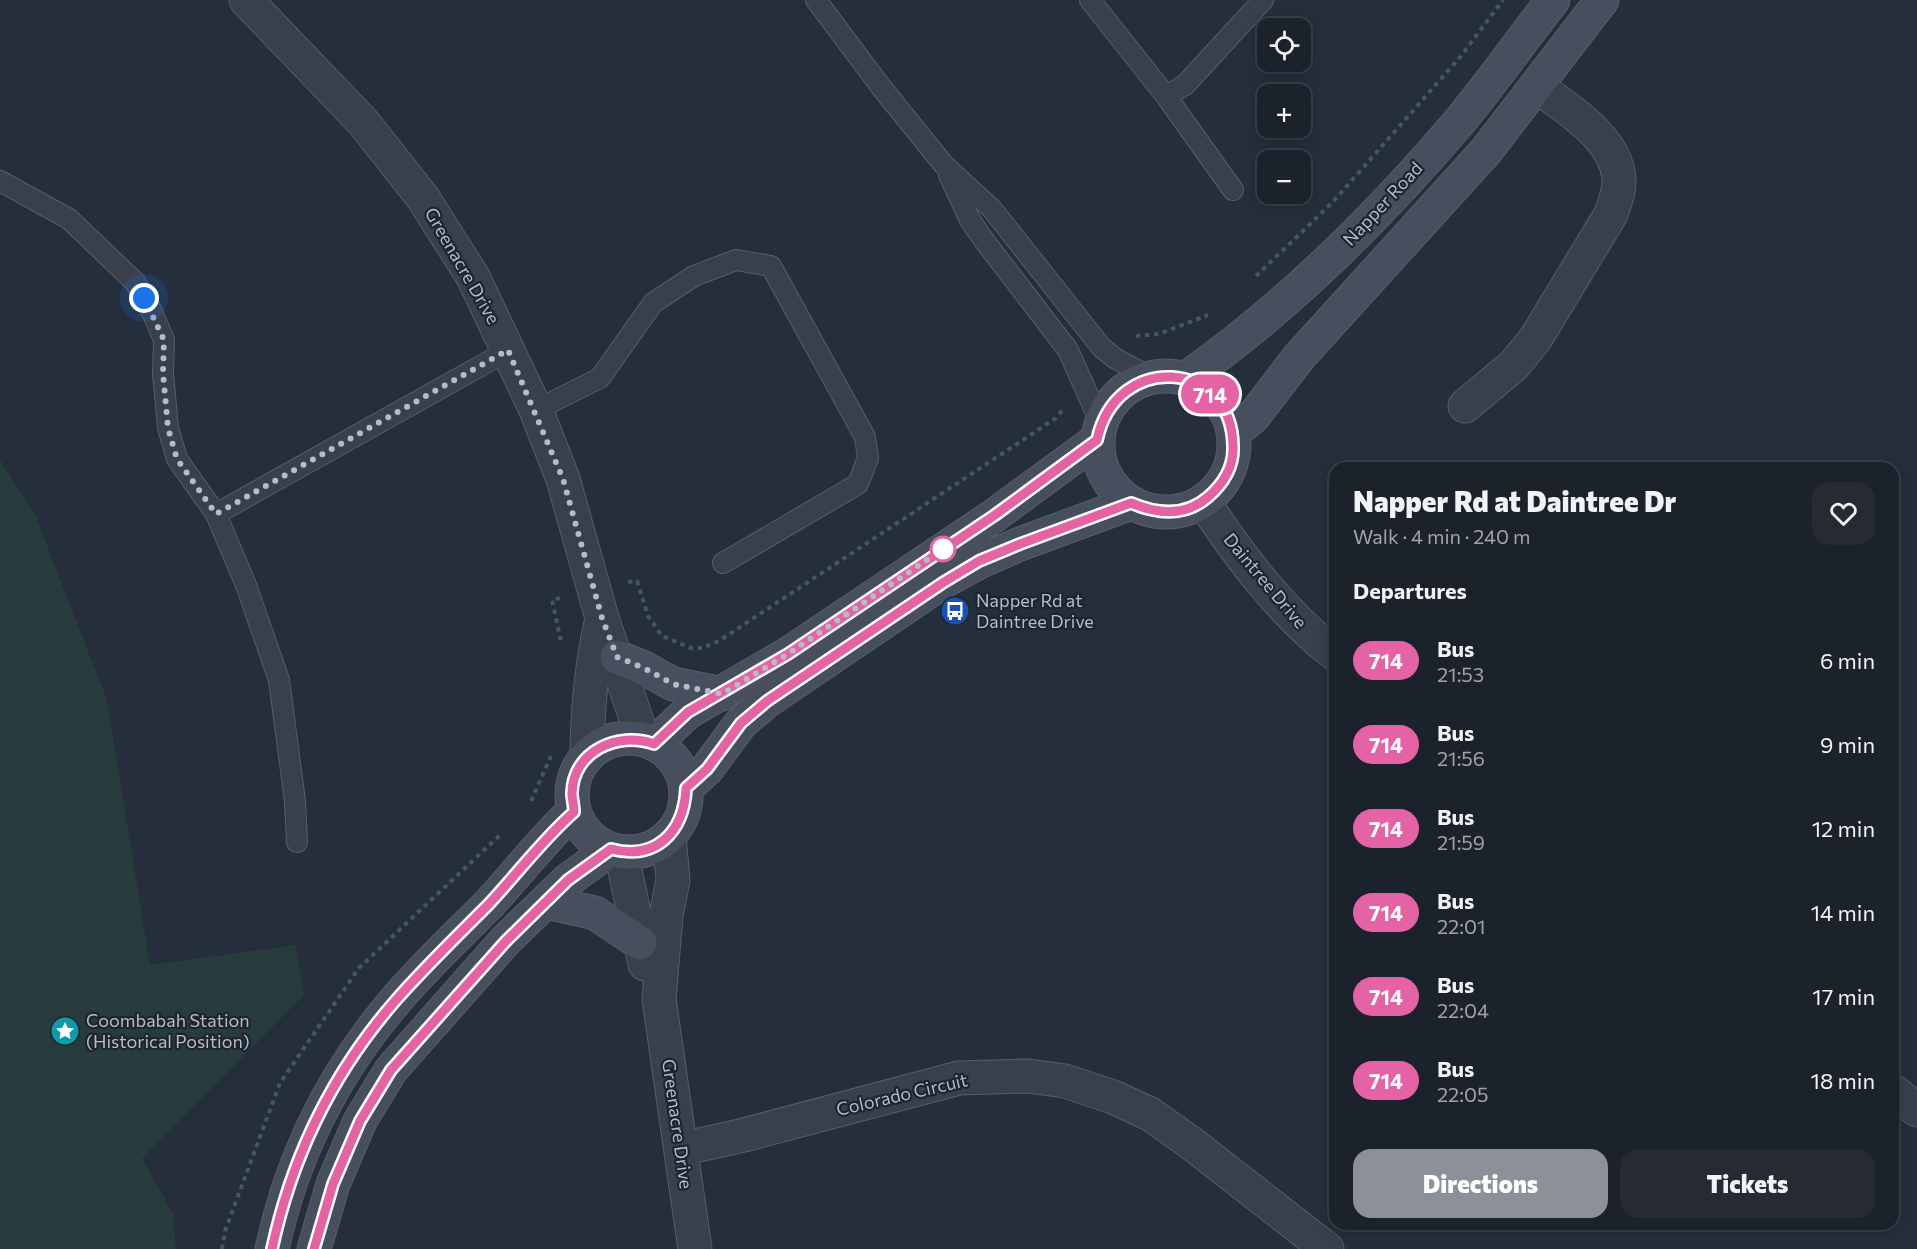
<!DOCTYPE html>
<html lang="en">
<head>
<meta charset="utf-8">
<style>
	body { margin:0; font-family:Commissioner,sans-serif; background:#252a34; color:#f1f3f6; height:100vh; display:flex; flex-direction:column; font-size:22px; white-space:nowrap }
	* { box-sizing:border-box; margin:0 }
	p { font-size:20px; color:#a0a4a9 }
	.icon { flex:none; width:33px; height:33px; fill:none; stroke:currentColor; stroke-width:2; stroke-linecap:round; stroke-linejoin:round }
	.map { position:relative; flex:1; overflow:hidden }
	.drawer { position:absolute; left:1329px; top:462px; width:570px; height:768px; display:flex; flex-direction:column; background:#1c222c; border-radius:18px; box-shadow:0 3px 15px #0003,0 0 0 2px #3a3f48 }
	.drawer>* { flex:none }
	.badge { padding:0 12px; border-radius:20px; font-size:21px; line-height:39px }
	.tools { position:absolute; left:1257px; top:18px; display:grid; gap:12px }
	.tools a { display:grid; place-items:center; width:54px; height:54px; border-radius:12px; background:#1c222c; box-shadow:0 3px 15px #0003,0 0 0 2px #3a3f48; font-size:30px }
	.you { position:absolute; width:30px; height:30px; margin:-15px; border:4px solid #fff; border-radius:50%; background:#1a73e8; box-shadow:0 0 0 9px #1a73e833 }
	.map>.badge { position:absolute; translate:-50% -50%; box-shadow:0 0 0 3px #fff }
	h2 { padding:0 24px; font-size:22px; line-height:54px }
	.round { display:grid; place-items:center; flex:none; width:63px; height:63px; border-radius:18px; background:#252a34 }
	.overview { display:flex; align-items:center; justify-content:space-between; height:102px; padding:0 24px }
	h1 { font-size:28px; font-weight:800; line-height:45px }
	.button { display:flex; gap:12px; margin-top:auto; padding:12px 24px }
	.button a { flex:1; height:69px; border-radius:18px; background:#8c9099; color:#fff; font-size:24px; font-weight:800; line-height:69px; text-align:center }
	.button a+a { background:#252a34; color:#f1f3f6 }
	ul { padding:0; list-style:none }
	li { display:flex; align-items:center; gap:18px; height:84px; padding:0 24px }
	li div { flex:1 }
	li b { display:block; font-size:22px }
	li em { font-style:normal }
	li .badge { min-width:66px; font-weight:700; text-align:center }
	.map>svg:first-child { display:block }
	.green { fill:#283b3d }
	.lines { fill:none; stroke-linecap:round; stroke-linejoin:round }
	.service-casing { stroke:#575e69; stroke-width:22 }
	.minor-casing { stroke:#575e69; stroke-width:35 }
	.tertiary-casing { stroke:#575e69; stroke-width:35 }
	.secondary-casing { stroke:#575e69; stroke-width:35 }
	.path { stroke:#47585b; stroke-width:4; stroke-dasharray:4.5 4.5; stroke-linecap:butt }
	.service { stroke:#39404b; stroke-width:20 }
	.minor { stroke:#39404b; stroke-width:33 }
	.tertiary { stroke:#39404b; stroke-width:33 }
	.secondary { stroke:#474f5e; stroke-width:33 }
	.line-casing { stroke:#fff; stroke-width:14 }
	.line { stroke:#e463a4; stroke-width:9 }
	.walk { stroke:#b5bbc7; stroke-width:6; stroke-dasharray:0 10.8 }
	.stop-dot { fill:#fff; stroke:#e463a4; stroke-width:3 }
	.labels { text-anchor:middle; stroke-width:4.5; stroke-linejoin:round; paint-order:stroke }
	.street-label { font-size:18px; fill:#b5bbc7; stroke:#1e2530 }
	.poi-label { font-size:18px; fill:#b5bbc7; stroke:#1e2530; text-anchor:start }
</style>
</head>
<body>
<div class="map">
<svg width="1917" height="1249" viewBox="0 0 1917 1249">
	<rect width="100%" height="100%" fill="#252e3b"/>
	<path class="green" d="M0,460L34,512L107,700L150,965L296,945L304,995L142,1159L173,1213L176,1249H0Z"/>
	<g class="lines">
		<g class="service-casing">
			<path id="service" d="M816,0L881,87L944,165L992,209L1102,348L1116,359L1152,378
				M1090,0L1166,96L1233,190
				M1166,96L1185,85L1263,0
				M949,175L970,220L983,239L1068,350L1101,424
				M0,181L69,219L135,282L153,314L164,340L163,373L168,428L177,459L216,514L246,585L279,680L295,801L297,842
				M536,410L600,378L653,303L694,276L736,260L771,266L865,437L868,458L858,484L723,563
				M216,514L509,350"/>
		</g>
		<g class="minor-casing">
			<path id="minor" d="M246,0L363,122L423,198L473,277L536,410L563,479L602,618L643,739
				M1465,406L1514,365L1536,338L1611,214C1615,202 1620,190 1619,178C1615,136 1566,109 1537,86
				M587,757C587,711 592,663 602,618
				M681,1149L744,1135L959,1078L1028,1076L1065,1081L1113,1097L1150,1114L1191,1143L1327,1249"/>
		</g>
		<g class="tertiary-casing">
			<path id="tertiary" d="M1203,501C1240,557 1282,613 1335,654
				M669,836L673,880L666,916L659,999L695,1249
				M621,852L645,964
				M1893,1091L1917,1110"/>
		</g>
		<g class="secondary-casing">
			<path id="secondary" d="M1098 444a68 68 0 1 1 136 0a68 68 0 1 1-136 0Z
				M1185,379C1287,308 1378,217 1459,122C1492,83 1521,40 1553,0
				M1233,433L1253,417L1299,357L1486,151L1602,0
				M617,657L644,668L673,684L722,694
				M572 795a57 57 0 1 1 114 0a57 57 0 1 1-114 0Z
				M654,744L688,712L788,654L995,515L1097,440
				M686,788L707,769L741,723L767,701L944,581L979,562L1020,544L1131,503
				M546,902L595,913L640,943
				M272,1249C292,1156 334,1072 396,1000C425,966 457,936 488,905C517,874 543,839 574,811
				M314,1249L333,1184L360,1121L391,1070L505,941L568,880L611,849"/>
		</g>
		<path class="path" d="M1256,276L1332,203L1461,56L1503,0
			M1136,336L1159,334L1208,315
			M628,582L637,581L648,616L662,636L691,648H702L719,641L1056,418L1064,408
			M560,598L552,600L561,641
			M531,801L551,756
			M222,1249L225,1231L280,1083L359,968L500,835"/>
		<use href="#service" class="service"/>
		<use href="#minor" class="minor"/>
		<use href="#tertiary" class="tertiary"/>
		<use href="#secondary" class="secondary"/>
	</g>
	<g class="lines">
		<g class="line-casing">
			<path id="line" d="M272,1249C292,1156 334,1071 396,1000C425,967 457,936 488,905C517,874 543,839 574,812C574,806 572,799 572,793C573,751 618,731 654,744L688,712L788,654L995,515L1097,440C1116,351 1232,359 1233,446C1234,467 1223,484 1208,497C1185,517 1157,514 1131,503L1020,544L979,561L944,582L767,701L741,723L707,769L686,788C684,832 656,861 611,849L568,880L506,941L391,1070L360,1121L333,1184L314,1249"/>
		</g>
		<use href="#line" class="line"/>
		<path class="walk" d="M144,298L164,340L163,373L168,428L177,459L216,514L508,350L563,479L602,618L617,657L644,668L673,684L722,694L788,654L943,549"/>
	</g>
	<defs>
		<g id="bus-disc" transform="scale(1.5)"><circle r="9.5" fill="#1a4fb4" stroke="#1e2530"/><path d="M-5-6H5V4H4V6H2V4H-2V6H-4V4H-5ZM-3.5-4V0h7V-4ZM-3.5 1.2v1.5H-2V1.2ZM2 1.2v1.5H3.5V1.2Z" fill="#fff"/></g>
		<g id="sight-disc" transform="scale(1.5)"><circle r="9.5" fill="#0f9aa8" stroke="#1e2530"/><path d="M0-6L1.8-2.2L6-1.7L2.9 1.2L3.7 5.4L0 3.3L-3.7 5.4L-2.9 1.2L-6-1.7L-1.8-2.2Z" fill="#fff"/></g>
	</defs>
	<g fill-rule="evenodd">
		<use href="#bus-disc" x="955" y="611"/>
		<use href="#sight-disc" x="65" y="1031"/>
	</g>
	<circle class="stop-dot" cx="943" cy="549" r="12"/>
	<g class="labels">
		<g class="street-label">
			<text transform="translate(1383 204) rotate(-47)" y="6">Napper Road</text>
			<text transform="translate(462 266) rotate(60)" y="6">Greenacre Drive</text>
			<text transform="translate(1265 581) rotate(50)" y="6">Daintree Drive</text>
			<text transform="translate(902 1095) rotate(-13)" y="6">Colorado Circuit</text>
			<text transform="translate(677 1124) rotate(82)" y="6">Greenacre Drive</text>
		</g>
		<g class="poi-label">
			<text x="976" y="607">Napper Rd at<tspan x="976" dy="21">Daintree Drive</tspan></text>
			<text x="86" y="1027">Coombabah Station<tspan x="86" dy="21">(Historical Position)</tspan></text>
		</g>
	</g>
</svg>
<div class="tools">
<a><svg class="icon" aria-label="locate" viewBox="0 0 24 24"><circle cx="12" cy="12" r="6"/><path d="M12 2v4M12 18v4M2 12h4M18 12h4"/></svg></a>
<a>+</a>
<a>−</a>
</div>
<div class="you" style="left:144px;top:298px"></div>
<b class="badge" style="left:1210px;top:394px;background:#e463a4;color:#fff">714</b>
<section class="drawer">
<div class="overview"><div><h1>Napper Rd at Daintree Dr</h1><p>Walk · 4 min · 240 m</p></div><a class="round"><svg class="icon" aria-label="heart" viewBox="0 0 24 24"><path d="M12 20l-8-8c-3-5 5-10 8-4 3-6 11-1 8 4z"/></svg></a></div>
<h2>Departures</h2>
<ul>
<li><span class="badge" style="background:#e463a4;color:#fff">714</span><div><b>Bus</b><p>21:53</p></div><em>6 min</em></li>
<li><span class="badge" style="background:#e463a4;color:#fff">714</span><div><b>Bus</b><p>21:56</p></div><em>9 min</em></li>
<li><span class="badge" style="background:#e463a4;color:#fff">714</span><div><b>Bus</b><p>21:59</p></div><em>12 min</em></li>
<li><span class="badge" style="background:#e463a4;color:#fff">714</span><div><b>Bus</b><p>22:01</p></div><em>14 min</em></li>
<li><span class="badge" style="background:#e463a4;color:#fff">714</span><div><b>Bus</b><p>22:04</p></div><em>17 min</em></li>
<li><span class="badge" style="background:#e463a4;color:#fff">714</span><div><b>Bus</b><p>22:05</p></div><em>18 min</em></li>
</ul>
<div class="button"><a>Directions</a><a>Tickets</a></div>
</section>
</div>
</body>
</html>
